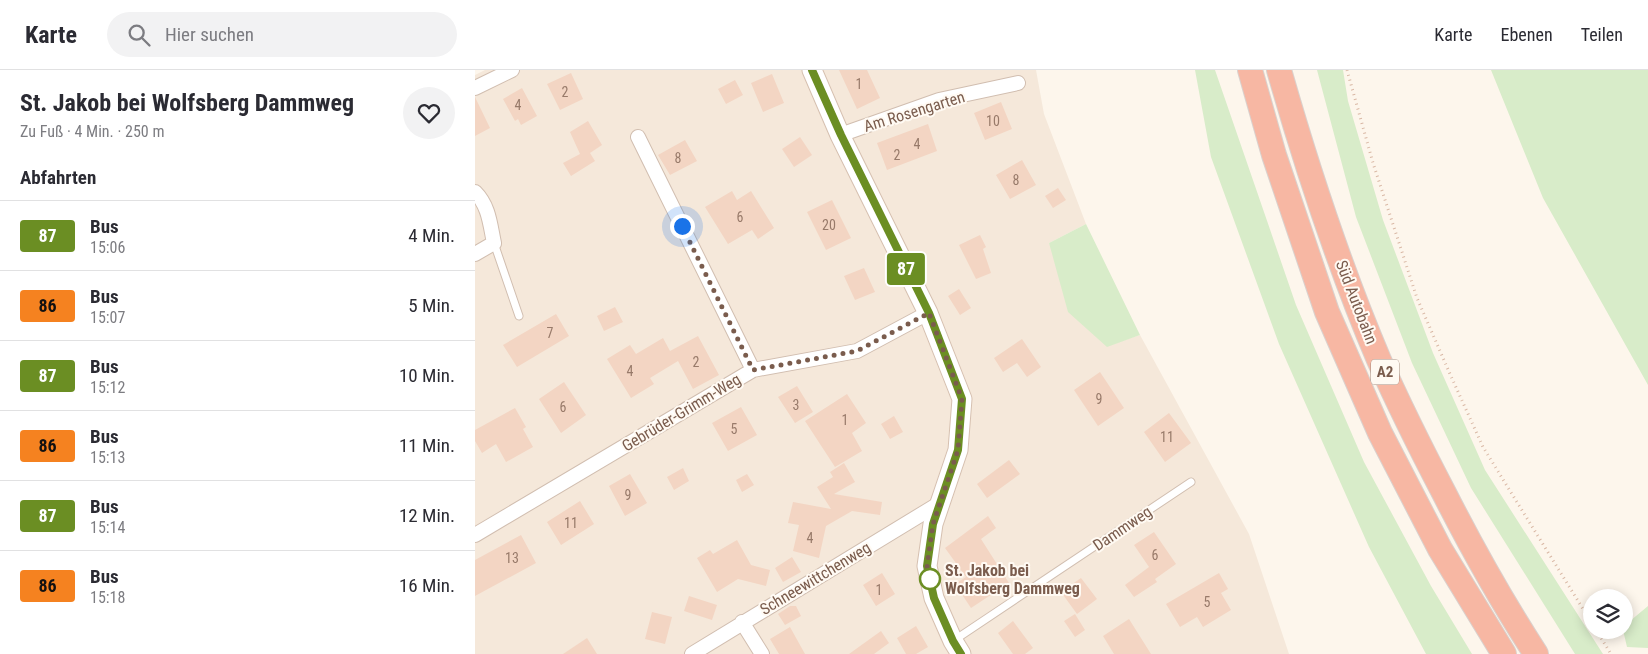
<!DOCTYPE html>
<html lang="de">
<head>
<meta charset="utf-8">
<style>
	body { margin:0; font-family:"Roboto Condensed",sans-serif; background:#f2f2f3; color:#2b2b33; height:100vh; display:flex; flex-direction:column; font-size:19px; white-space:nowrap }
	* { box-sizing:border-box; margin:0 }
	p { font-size:16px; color:#7c7c81 }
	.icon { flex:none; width:28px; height:28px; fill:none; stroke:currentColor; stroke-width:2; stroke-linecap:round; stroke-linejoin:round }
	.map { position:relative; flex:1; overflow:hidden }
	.details { display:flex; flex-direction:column; background:#fff; width:475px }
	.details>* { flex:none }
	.badge { padding:0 10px; border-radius:4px; font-size:18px; line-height:32px }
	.controls { position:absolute; left:1108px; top:519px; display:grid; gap:10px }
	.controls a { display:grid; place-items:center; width:50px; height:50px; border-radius:50%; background:#fff; box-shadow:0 2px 12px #0003; font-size:25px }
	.you { position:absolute; width:25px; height:25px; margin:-12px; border:4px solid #fff; border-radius:50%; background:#1a73e8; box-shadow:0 0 0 8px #1a73e833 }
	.map>.badge { position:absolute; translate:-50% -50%; box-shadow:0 0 0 2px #fff }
	h2 { padding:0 20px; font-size:19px; line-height:45px }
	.round { display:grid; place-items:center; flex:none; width:52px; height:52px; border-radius:26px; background:#f2f2f3 }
	.overview { display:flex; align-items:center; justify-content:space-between; height:85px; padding:0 20px }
	h1 { font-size:24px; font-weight:700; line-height:38px }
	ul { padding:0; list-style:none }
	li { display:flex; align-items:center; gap:15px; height:70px; padding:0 20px; border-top:1px solid #e1e1e2 }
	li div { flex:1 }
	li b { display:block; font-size:19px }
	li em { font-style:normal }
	li .badge { min-width:55px; font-weight:700; text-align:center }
	header { display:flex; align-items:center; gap:30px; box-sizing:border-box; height:70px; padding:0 25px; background:#fff; border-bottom:1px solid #e1e1e2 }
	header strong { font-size:24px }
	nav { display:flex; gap:28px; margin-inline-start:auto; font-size:18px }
	.search { width:350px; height:45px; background:#f2f2f3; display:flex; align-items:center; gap:12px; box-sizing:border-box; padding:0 18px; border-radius:28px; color:#7c7c81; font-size:19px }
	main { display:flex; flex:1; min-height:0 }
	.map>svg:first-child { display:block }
	.residential { fill:#f5e8da }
	.green { fill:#d8ecc9 }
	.building { fill:#f3d5c3 }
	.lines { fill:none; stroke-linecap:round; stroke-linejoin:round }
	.lane-casing { stroke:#d1beb0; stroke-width:9 }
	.street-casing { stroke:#d1beb0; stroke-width:16 }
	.secondary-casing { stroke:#d6c0b0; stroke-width:21 }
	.highway-casing { stroke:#dad1cd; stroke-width:26 }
	.path { stroke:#d9b8a5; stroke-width:3; stroke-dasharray:1 4; stroke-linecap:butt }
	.lane { stroke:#fff; stroke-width:7 }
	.street { stroke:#fff; stroke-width:14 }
	.secondary { stroke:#fff; stroke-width:19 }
	.highway { stroke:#f7b7a3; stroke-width:24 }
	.line-casing { stroke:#fff; stroke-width:11 }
	.line { stroke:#6b8e23; stroke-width:8 }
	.walk { stroke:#7a5c4d; stroke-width:5; stroke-dasharray:0 9 }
	.stop-dot { fill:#fff; stroke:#6b8e23; stroke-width:2.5 }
	.labels { text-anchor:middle; stroke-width:4; stroke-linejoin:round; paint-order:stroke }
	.number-label { font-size:14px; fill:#987a6a }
	.shield { fill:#fffaf3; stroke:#a28b7f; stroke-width:1 }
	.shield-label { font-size:15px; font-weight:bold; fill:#7a5c4d }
	.street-label { font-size:16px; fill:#7a5c4d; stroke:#fffaf3 }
	.stop-label { font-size:16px; font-weight:bold; fill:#7a5c4d; stroke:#fffaf3; text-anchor:start }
</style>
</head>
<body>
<header>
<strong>Karte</strong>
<div class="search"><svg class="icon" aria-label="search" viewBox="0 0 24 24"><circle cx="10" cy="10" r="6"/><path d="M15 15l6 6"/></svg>Hier suchen</div>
<nav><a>Karte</a><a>Ebenen</a><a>Teilen</a></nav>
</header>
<main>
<section class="details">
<div class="overview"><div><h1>St. Jakob bei Wolfsberg Dammweg</h1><p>Zu Fuß · 4 Min. · 250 m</p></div><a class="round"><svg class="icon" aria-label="heart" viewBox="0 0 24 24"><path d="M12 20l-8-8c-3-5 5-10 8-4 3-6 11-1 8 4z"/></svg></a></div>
<h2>Abfahrten</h2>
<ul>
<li><span class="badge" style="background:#6b8e23;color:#fff">87</span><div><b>Bus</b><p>15:06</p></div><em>4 Min.</em></li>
<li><span class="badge" style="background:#f58220;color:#111">86</span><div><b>Bus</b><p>15:07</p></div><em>5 Min.</em></li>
<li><span class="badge" style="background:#6b8e23;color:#fff">87</span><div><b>Bus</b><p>15:12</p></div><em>10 Min.</em></li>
<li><span class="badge" style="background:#f58220;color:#111">86</span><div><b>Bus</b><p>15:13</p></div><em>11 Min.</em></li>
<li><span class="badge" style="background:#6b8e23;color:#fff">87</span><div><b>Bus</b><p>15:14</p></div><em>12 Min.</em></li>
<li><span class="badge" style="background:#f58220;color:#111">86</span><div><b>Bus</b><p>15:18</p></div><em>16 Min.</em></li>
</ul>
</section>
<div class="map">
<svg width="1173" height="584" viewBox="0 0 1173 584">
	<rect width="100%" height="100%" fill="#fdf6ec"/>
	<path class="residential" d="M10,0H561L569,44L611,154L574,173L632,276L665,265L774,464L814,584H0V5Z"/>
	<path class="green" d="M720,0H740L821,235L889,392L956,516L997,584H951L894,477L804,274L736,87Z
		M842,0H868L873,31L908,150L958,283L1010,400L1128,584H1100L996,418L937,293L881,147Z
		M1016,0H1173V315L1068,128Z
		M611,154L665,265L632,277L593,242L574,173Z
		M1173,536V578L1152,577L1148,560L1149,556Z"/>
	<path class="building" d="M364,0H392L405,28L382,39Z
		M96,3L108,29L85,40L72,14Z
		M297,4L309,33L288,42L276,13Z
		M260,10L268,25L251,34L243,19Z
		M47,18L62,46L46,55L43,49L40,51L28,29Z
		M0,27L15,58L0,66Z
		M526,32L537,59L510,70L499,43Z
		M113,51L127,75L115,83L120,91L96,106L88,93L105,84L95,62Z
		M453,54L462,81L412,100L402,73Z
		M325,67L337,85L319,97L307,79Z
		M210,70L222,91L195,105L183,85Z
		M547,90L561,115L535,129L521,105Z
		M583,118L591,130L578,138L570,126Z
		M257,121L262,130L276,121L299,158L283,169L277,160L253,174L230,137Z
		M357,130L376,168L351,180L332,142Z
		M505,165L511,177L508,179L516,203L501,209L484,175Z
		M389,198L400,222L380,230L369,206Z
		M484,219L496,238L485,245L473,226Z
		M140,237L148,252L129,261L122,246Z
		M81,244L94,266L42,297L28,275Z
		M223,266L244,305L218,319L203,291L175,308L179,314L156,328L132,289L155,275L161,284L188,268L195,281Z
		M547,269L566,297L552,307L542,293L528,302L519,288Z
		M625,302L649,338L623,356L599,320Z
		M89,312L111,345L86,363L64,329Z
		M322,316L338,342L320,353L303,327Z
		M372,324L391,353L377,363L387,381L360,397L330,351Z
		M266,337L282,365L253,381L237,353Z
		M40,338L51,357L48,359L58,377L31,392L21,374L7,383L0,371V360Z
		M694,343L716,373L690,392L669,362Z
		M419,346L428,362L415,369L406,354Z
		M534,390L545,404L512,428L502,414Z
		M369,393L380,412L359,424L407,432L405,445L377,441L351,456L344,488L318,481L324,455L313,453L318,432L356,439L342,417L358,407L355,402Z
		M208,398L214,411L199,420L192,407Z
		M155,404L172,433L150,446L134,416Z
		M272,404L279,415L267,422L261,410Z
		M105,431L119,454L86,475L72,452Z
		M513,446L521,458L506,469L534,513L496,538L480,514L491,507L470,478Z
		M679,462L701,494L680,509L682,512L659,527L650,515L674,497L659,475Z
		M46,465L61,493L0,526V490Z
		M262,470L276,495L295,500L291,516L263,509L242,522L222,488L235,480L238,484Z
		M317,487L326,502L308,512L300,498Z
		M407,503L420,524L401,536L388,515Z
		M744,503L753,519L746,523L756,540L728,557L722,547L705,557L691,534Z
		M606,508L622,529L602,544L586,522Z
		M214,526L242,535L237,550L209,541Z
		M315,536H321L326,546L310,555L303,544Z
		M177,542L197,547L190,574L170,569Z
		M600,544L610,560L600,567L589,551Z
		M654,549L676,584H639L628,566Z
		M538,551L558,578L550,584H538L523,563Z
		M441,556L453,577L441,584H431L422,568Z
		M315,557L330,584H304L295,569Z
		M406,561L414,573L399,584H374Z
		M112,568L122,584H88Z"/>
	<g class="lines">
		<g class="lane-casing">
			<path id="lane" d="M19,173L44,246
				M478,571L716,412"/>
		</g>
		<g class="street-casing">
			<path id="street" d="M0,18L37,0
				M365,65L464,30L543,13
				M163,67L278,300
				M0,122C14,136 15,154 19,173L0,184
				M0,465L278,300L382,281L453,243
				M267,552L287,584
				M217,584L465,433"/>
		</g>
		<g class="secondary-casing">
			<path id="secondary" d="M337,0L365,65L453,243L487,329L483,380L458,454L452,496L459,528L478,571L486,584"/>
		</g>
		<g class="highway-casing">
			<path id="highway" d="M775,0L799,85L852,242L905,363L965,479L1029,584
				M804,0C832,98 864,196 904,290C924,335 946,379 969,423C997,478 1027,532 1061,584"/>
		</g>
		<path class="path" d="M872,0L898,93L942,228L975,304L1008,377L1116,552
			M1121,560L1136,584"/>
		<use href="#lane" class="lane"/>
		<use href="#street" class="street"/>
		<use href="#secondary" class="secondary"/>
		<use href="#highway" class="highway"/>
	</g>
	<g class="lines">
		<g class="line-casing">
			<path id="line" d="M337,0L366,65L454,243L487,329L483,380L458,454L452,496L459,528L478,571L486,584"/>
		</g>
		<use href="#line" class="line"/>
		<path class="walk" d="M207,156L278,300L382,281L454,243L487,329L483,380L458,454L452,496L455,509"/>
	</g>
	<circle class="stop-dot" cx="455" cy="509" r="10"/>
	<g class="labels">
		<g class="number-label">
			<text x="384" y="19">1</text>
			<text x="90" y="27">2</text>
			<text x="43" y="40">4</text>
			<text x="518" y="56">10</text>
			<text x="442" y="79">4</text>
			<text x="422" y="90">2</text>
			<text x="203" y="93">8</text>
			<text x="541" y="115">8</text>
			<text x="265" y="152">6</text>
			<text x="354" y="160">20</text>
			<text x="75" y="268">7</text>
			<text x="221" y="297">2</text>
			<text x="155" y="306">4</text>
			<text x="624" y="334">9</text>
			<text x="321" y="340">3</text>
			<text x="88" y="342">6</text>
			<text x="370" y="355">1</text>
			<text x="259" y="364">5</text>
			<text x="692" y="372">11</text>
			<text x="153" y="430">9</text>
			<text x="96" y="458">11</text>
			<text x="335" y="473">4</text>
			<text x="680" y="490">6</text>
			<text x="37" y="493">13</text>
			<text x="404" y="525">1</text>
			<text x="732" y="537">5</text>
		</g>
		<rect class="shield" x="896" y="289.5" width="28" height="25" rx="4"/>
		<g class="shield-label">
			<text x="910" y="307">A2</text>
		</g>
		<g class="street-label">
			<text transform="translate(439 41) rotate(-17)" y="6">Am Rosengarten</text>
			<text transform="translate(882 232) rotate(69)" y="6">Süd Autobahn</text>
			<text transform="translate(206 342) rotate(-31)" y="6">Gebrüder-Grimm-Weg</text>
			<text transform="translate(647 458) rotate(-34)" y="6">Dammweg</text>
			<text transform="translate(340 508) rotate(-31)" y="6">Schneewittchenweg</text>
		</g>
		<g class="stop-label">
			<text x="470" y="506">St. Jakob bei<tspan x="470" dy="18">Wolfsberg Dammweg</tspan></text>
		</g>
	</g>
</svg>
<div class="controls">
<a><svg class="icon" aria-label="layers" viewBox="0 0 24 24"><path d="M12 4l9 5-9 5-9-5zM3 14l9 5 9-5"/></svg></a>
</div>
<div class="you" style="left:207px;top:156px"></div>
<b class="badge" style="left:431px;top:199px;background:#6b8e23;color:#fff">87</b>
</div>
</main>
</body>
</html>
